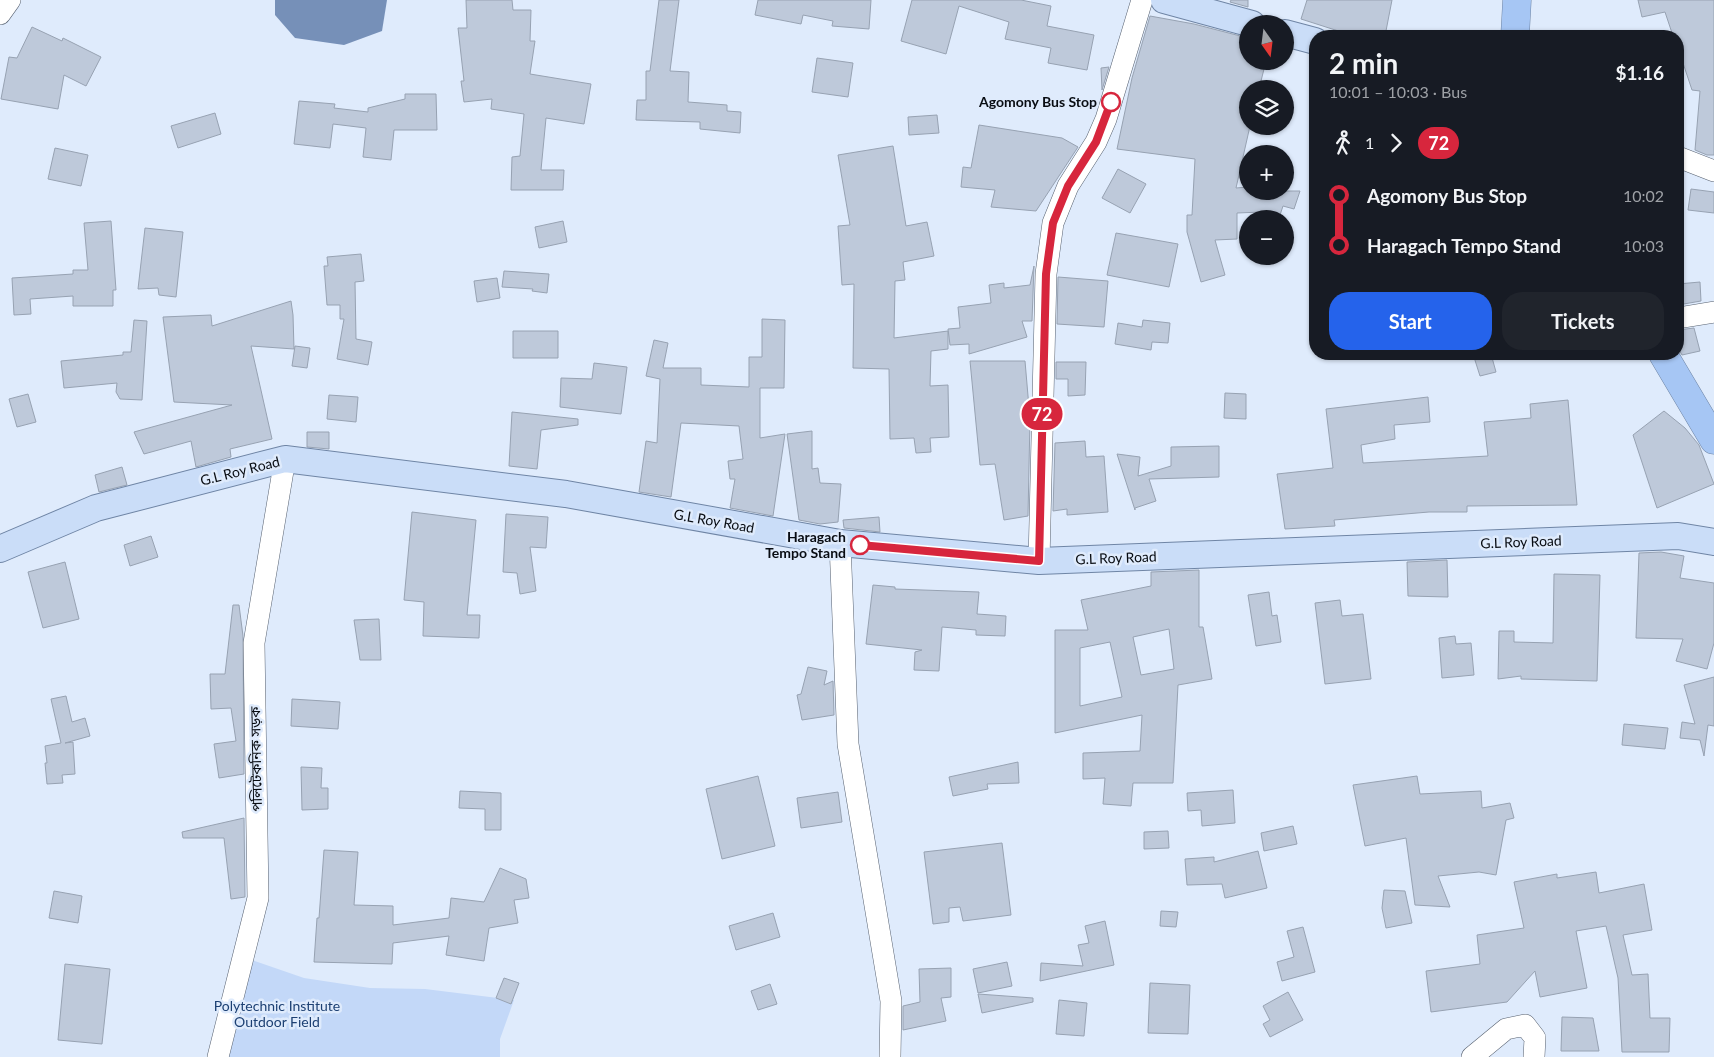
<!DOCTYPE html>
<html lang="en">
<head>
<meta charset="utf-8">
<style>
	body { margin:0; font-family:Lato,"Noto Sans Bengali",sans-serif; background:#20242c; color:#f1f3f6; height:100vh; display:flex; flex-direction:column; font-size:19px; white-space:nowrap }
	* { box-sizing:border-box; margin:0 }
	p { font-size:16px; color:#9ea1a6 }
	.icon { flex:none; width:28px; height:28px; fill:none; stroke:currentColor; stroke-width:2; stroke-linecap:round; stroke-linejoin:round }
	.map { position:relative; flex:1; overflow:hidden }
	.side { position:absolute; left:1309px; top:30px; width:375px; height:330px; display:flex; flex-direction:column; background:#171b24; border-radius:20px; box-shadow:0 1px 4px #0004 }
	.side>* { flex:none }
	.badge { padding:0 10px; border-radius:16px; font-size:18px; line-height:32px }
	.needle { width:32px; rotate:166deg }
	.buttons { position:absolute; left:1239px; top:15px; display:grid; gap:10px }
	.buttons a { display:grid; place-items:center; width:55px; height:55px; border-radius:50%; background:#171b24; box-shadow:0 1px 4px #0004; font-size:25px }
	.map>.badge { position:absolute; translate:-50% -50%; box-shadow:0 0 0 2px #fff }
	.legs { display:flex; align-items:center; gap:8px; height:55px; padding:0 20px; font-size:16px }
	.legs p { margin-inline-start:auto }
	.summary { display:flex; align-items:center; justify-content:space-between; height:85px; padding:0 20px }
	h1 { font-size:28px; font-weight:700; line-height:38px }
	.action { display:flex; gap:10px; margin-top:auto; padding:10px 20px }
	.action a { flex:1; height:58px; border-radius:20px; background:#2563eb; color:#fff; font-size:20px; font-weight:700; line-height:58px; text-align:center }
	.action a+a { background:#20242c; color:#f1f3f6 }
	ul { padding:0 20px; list-style:none }
	li { display:flex; align-items:center; gap:18px; height:50px; font-size:19px }
	li i { display:grid; place-items:center; width:8px; height:100%; margin:0 6px; background:currentColor }
	li i::after { content:''; width:12px; height:12px; margin:-6px; border:4px solid; border-radius:50%; background:#171b24 }
	li p { margin-inline-start:auto }
	li:first-child i { background:linear-gradient(#0000 50%,currentColor 0) }
	li:last-child i { background:linear-gradient(currentColor 50%,#0000 0) }
	.map>svg:first-child { display:block }
	.green { fill:#c3d8f8 }
	.water { fill:#7690b8 }
	.building { fill:#bec9da; stroke:#97a2b2; fill-rule:evenodd }
	.lines { fill:none; stroke-linecap:round; stroke-linejoin:round }
	.minor-casing { stroke:#576170; stroke-width:22 }
	.major-casing { stroke:#6f85a5; stroke-width:28 }
	.highway-casing { stroke:#6f85a5; stroke-width:29 }
	.minor { stroke:#fff; stroke-width:21 }
	.major { stroke:#caddf8; stroke-width:26 }
	.highway { stroke:#a6c6f4; stroke-width:28 }
	.line-1-casing { stroke:#fff; stroke-width:11 }
	.line-1 { stroke:#d7263d; stroke-width:8 }
	.stop-1-dot { fill:#fff; stroke:#d7263d; stroke-width:2.5 }
	.labels { text-anchor:middle; stroke-width:5; stroke-linejoin:round; paint-order:stroke }
	.stop-label { font-size:14px; font-weight:bold; fill:#080c12; stroke:#dfebfc; text-anchor:end }
	.street-label { font-size:14px; fill:#080c12; stroke:#dfebfc }
	.park-label { font-size:14px; fill:#1d4073; stroke:#dfebfc }
</style>
</head>
<body>
<div class="map">
<svg width="1714" height="1057" viewBox="0 0 1714 1057">
	<rect width="100%" height="100%" fill="#dfebfc"/>
	<path class="green" d="M249,959L304,978L370,988L425,989L514,1000L500,1039V1057H215Z"/>
	<path class="water" d="M275,0H387L382,31L344,45L295,38L275,15Z"/>
	<path class="building" d="M466,0H512L513,10H531L530,41H535L530,74L591,84L584,124L546,118L541,170H564L563,190H511L512,157L520,156L524,114L491,109L492,99L464,102L461,81H464L458,28H467Z
		M659,0H679L670,71L689,72L688,102L727,105V111L741,112L740,133L700,129V122L636,120L637,100H646V71H650Z
		M758,0H871L869,29L832,26L833,21L803,15L801,24L755,15Z
		M912,0H1021L1051,6L1047,26L1094,35L1087,70L1048,63L1051,48L1005,39L1009,22L959,6L946,54L901,41Z
		M1231,0H1248V7L1230,2Z
		M1307,0H1392L1385,36H1354L1301,19Z
		M1638,0H1714V155H1707L1695,150L1700,91L1692,90L1678,48V36H1673L1665,12L1642,17Z
		M1150,16L1194,24L1248,38V61H1266L1259,89H1248V126H1250L1236,188L1248,187V191H1300L1294,209L1283,206L1279,218L1262,212L1237,213V239L1215,240L1225,275L1201,282L1187,232V215H1192L1195,159L1117,149L1132,78Z
		M32,27L62,41L63,38L101,57L86,86L64,75L58,109L1,99L9,57L17,58Z
		M817,58L853,63L848,97L812,92Z
		M1109,67L1102,90L1101,68Z
		M405,94H436L437,130H394L391,160L363,157L366,128L333,124L330,148L294,144L299,101L335,104L334,108L368,112V108L405,99Z
		M215,113L221,134L178,148L171,126Z
		M937,115L939,133L909,135L908,117Z
		M979,125L1062,138L1078,147L1036,211L991,207L995,190L961,187L963,167L971,168Z
		M893,146L906,226L927,222L934,256L903,262L905,280L895,281L894,338L948,331V349L931,351L930,386L948,385L949,437L930,438L931,452L916,453L914,438L890,439L889,369L853,368L854,284L842,285L838,226L850,225L838,155Z
		M55,148L88,155L81,186L48,179Z
		M1118,169L1146,184L1130,213L1102,198Z
		M1691,189L1714,192V213L1688,210Z
		M111,221L116,290H113V306H73V296L30,299L31,314L14,315L12,278L73,274V270H88L84,223Z
		M563,221L567,242L539,248L535,227Z
		M145,228L183,232L176,297L159,295L158,288L138,289Z
		M1116,233L1178,244L1169,287L1107,275Z
		M361,254L364,281L355,282L356,339L372,342L368,365L337,359L344,319H340V305H327L324,266H328L327,257Z
		M1034,266L1032,321H1022L1027,337L969,354V344L950,345L948,329L960,328L958,307L991,303L989,285L1004,283V288L1030,285Z
		M504,271L549,274L547,293L532,291L533,289L502,287Z
		M1058,277L1108,281L1104,327L1057,324Z
		M497,278L500,298L477,302L474,281Z
		M1700,282L1701,301L1678,305V284Z
		M291,301L293,315L294,349L251,346L272,439L230,449L231,457L196,467L191,441L144,454L134,432L232,405L174,402L163,317L211,315L212,326Z
		M762,319L785,320L784,388H760V438L785,434L773,516L730,508L735,479H730L728,461L743,459L739,426L681,423L671,497L639,492L646,441L657,443L660,379L646,376L654,340L668,343L663,368H701V385L749,387V357H762Z
		M134,320L147,321L142,400L120,399L116,392L117,383L64,388L61,361L123,355V352H131Z
		M1143,320L1170,323L1168,343L1152,342L1151,350L1115,344L1118,323L1142,327Z
		M1694,328L1700,351L1682,355L1678,348V330Z
		M513,331H558V358H513Z
		M295,346L310,348L307,368L292,366Z
		M1473,354H1491L1496,372L1480,376Z
		M970,361H1025L1030,419L1028,516L1004,520L995,464L980,465Z
		M1056,362H1086L1085,395L1068,396V379H1056Z
		M594,363L627,367L621,414L560,407L561,378L592,379Z
		M1225,393L1246,394V419L1224,418Z
		M28,394L36,422L17,427L9,399Z
		M329,395L358,397L356,422L327,419Z
		M1428,397L1430,422L1394,425L1395,439L1361,445L1363,463L1488,456L1484,422L1531,418L1530,404L1568,400L1577,505L1467,506V512H1429L1334,520L1335,526L1285,529L1277,474L1333,468L1326,409Z
		M1664,411L1685,428L1699,445L1714,484L1657,508L1633,435Z
		M512,412L578,419V425L541,430L537,469L509,466Z
		M812,431V469L818,468L820,483L841,484L838,522L820,524L799,520L787,434Z
		M307,432H329V449L307,447Z
		M1085,441L1086,457L1104,456L1108,512L1067,515V509L1053,511L1055,443Z
		M1219,446V477L1149,479L1156,501L1135,508V510L1117,454L1140,457L1138,476L1171,466V447Z
		M122,467L127,485L99,492L95,475Z
		M412,512L476,520L467,615H480L479,638L423,636L424,602L404,600Z
		M506,514L548,517L546,548L530,547L536,591L520,594L517,573L503,572Z
		M879,517L880,532L844,528L843,520Z
		M151,536L158,557L130,566L124,545Z
		M1661,552L1684,556L1680,578L1714,583V643L1707,669L1676,661L1683,639L1636,638L1639,553Z
		M1447,560L1448,597L1408,596L1407,562Z
		M65,562L79,619L43,628L28,572Z
		M1199,570V627H1203L1212,679L1178,685L1173,783H1133L1131,806L1103,804L1105,778L1083,779V753L1140,751L1142,715L1055,733V630H1088L1081,600L1151,586V572ZM1169,629L1174,669L1141,675L1133,637ZM1110,642L1122,697L1080,706V648Z
		M1554,574L1600,575L1597,681L1521,679V676L1498,679L1499,631H1514V642L1553,643Z
		M873,585L895,587V589L979,592L977,614L1006,616L1005,636L976,635V630L942,627L939,671L914,670L915,652L922,650L866,644Z
		M1269,592L1272,616L1277,615L1281,642L1256,646L1248,595Z
		M1340,600L1342,616L1363,614L1371,679L1325,684L1315,603Z
		M233,605H239L243,636L244,774L219,778L214,744L236,741L231,708L211,709L210,674H225Z
		M379,619L381,660H360L354,620Z
		M1455,636L1456,644L1471,643L1474,675L1442,678L1439,638Z
		M808,667L827,671L824,685L833,681L834,715L802,720L797,695L801,694Z
		M1714,677V726L1708,725L1704,756L1700,740L1680,738L1682,722L1695,724L1684,685Z
		M66,696L72,722L85,718L90,736L65,743L73,742L75,774L62,775L63,783L47,784L45,763H47L45,746L61,743L51,699Z
		M292,699L340,702L338,729L291,726Z
		M1624,724L1668,728L1665,749L1622,745Z
		M1018,762L1019,783L987,784L988,789L953,796L949,777Z
		M301,767L322,768L321,788H328V809L302,810Z
		M758,776L775,846L722,859L706,789Z
		M1417,776L1420,794L1481,791L1482,808L1510,803L1514,818L1506,820L1496,875L1479,872L1438,876L1450,907L1415,905L1406,838L1365,846L1353,785Z
		M1233,790L1235,823L1202,826L1201,810L1188,811L1187,793Z
		M460,791L501,793V830H485V809L459,808Z
		M838,792L842,822L801,828L797,798Z
		M244,818L245,897L231,899L224,838H183L182,832Z
		M1293,826L1297,844L1264,851L1261,833Z
		M1168,831L1169,848L1144,849V832Z
		M1002,843L1011,915L963,921L960,907L949,908V922L933,924L924,852Z
		M324,850L358,852L354,905L393,906V925L449,918L451,898L484,902L500,868L526,879L529,898L514,900L518,923L489,928L484,961L446,955L449,936L393,943L392,964L314,962L317,918H319Z
		M1258,851L1267,888L1225,898L1222,884L1187,885L1185,859L1214,857V862Z
		M1596,872L1599,893L1644,884L1652,930L1623,935L1632,975L1648,974L1650,1018H1670L1669,1052H1622L1618,978L1606,926L1576,931L1587,988L1540,997L1535,971L1507,1002L1431,1012L1426,971L1480,964L1477,935L1524,928L1514,882L1557,874V878Z
		M1384,890L1405,891L1412,923L1386,928L1382,908Z
		M54,891L82,896L78,923L49,918Z
		M1161,911L1178,912L1176,927L1160,926Z
		M773,913L780,937L736,950L729,926Z
		M1105,921L1114,965L1040,981L1041,963L1083,966L1078,945L1089,943L1085,926Z
		M1303,927L1315,972L1282,981L1277,962L1294,957L1287,931Z
		M1007,962L1012,986L978,993L973,969Z
		M65,964L110,969L102,1044L58,1040Z
		M951,968V997L941,998L946,1021L903,1030V1006L920,1002L919,969Z
		M504,978L519,983L511,1004L496,998Z
		M1150,983L1190,985L1188,1034L1148,1033Z
		M770,984L777,1004L758,1010L751,991Z
		M1288,992L1303,1020L1270,1037L1263,1024L1270,1020L1263,1006Z
		M978,994L1033,998V1002L982,1013Z
		M1059,1000L1087,1003L1084,1036L1056,1034Z
		M1562,1017L1593,1018L1599,1051H1561Z"/>
	<g class="lines">
		<g class="minor-casing">
			<path id="minor" d="M0,14L10,0
				M1678,157L1714,171
				M1678,318L1714,312
				M840,543L848,744L891,1001L890,1057
				M1039,561L1046,274L1053,223L1068,186L1096,142L1106,119L1142,0
				M218,1057L258,898L254,643L285,459
				M1472,1057L1506,1029L1525,1025L1535,1038L1534,1057"/>
		</g>
		<g class="major-casing">
			<path id="major" d="M1164,0L1252,24
				M1285,33L1315,41
				M0,549L96,508L285,459L566,494L840,543L1039,561L1678,536L1714,542"/>
		</g>
		<g class="highway-casing">
			<path id="highway" d="M1515,36L1517,0
				M1663,354L1714,440"/>
		</g>
		<use href="#minor" class="minor"/>
		<use href="#major" class="major"/>
		<use href="#highway" class="highway"/>
	</g>
	<g class="lines">
		<g class="line-1-casing">
			<path id="line-1" d="M860,545L1039,561L1046,274L1053,223L1068,186L1096,142L1111,102"/>
		</g>
		<use href="#line-1" class="line-1"/>
	</g>
	<g class="stop-1-dot">
		<circle cx="1111" cy="102" r="9"/>
		<circle cx="860" cy="545" r="9"/>
	</g>
	<g class="labels">
		<g class="stop-label">
			<text x="1097" y="107">Agomony Bus Stop</text>
			<text x="846" y="542">Haragach<tspan x="846" dy="16">Tempo Stand</tspan></text>
		</g>
		<g class="street-label">
			<text transform="translate(240 471) rotate(-14)" y="5">G.L Roy Road</text>
			<text transform="translate(714 521) rotate(10)" y="5">G.L Roy Road</text>
			<text transform="translate(1521 542) rotate(-2)" y="5">G.L Roy Road</text>
			<text transform="translate(1116 558) rotate(-2)" y="5">G.L Roy Road</text>
			<text transform="translate(256 759) rotate(-91)" y="5">পলিটেকনিক সড়ক</text>
		</g>
		<g class="park-label">
			<text x="277" y="1011">Polytechnic Institute<tspan x="277" dy="16">Outdoor Field</tspan></text>
		</g>
	</g>
</svg>
<div class="buttons">
<a><svg class="needle" viewBox="-14 -14 28 28"><path d="M0-13l5 13h-10z" fill="#e53935"/><path d="M0 13l5-13h-10z" fill="#9ea1a6"/></svg></a>
<a><svg class="icon" aria-label="layers" viewBox="0 0 24 24"><path d="M12 4l9 5-9 5-9-5zM3 14l9 5 9-5"/></svg></a>
<a>+</a>
<a>−</a>
</div>
<b class="badge" style="left:1042px;top:414px;background:#d7263d;color:#fff">72</b>
<section class="side">
<div class="summary"><div><h1>2 min</h1><p>10:01 – 10:03 · Bus</p></div><b>$1.16</b></div>
<div class="legs"><svg class="icon" aria-label="walk" viewBox="0 0 24 24"><circle cx="13" cy="4" r="2"/><path d="M13 8l-2 6 4 7M11 14l-3 7M7 12l3-4h3l4 4"/></svg>1<svg class="icon" aria-label="forward" viewBox="0 0 24 24"><path d="M9 5l7 7-7 7"/></svg><b class="badge" style="background:#d7263d;color:#fff">72</b></div>
<ul>
<li><i style="color:#d7263d"></i><b>Agomony Bus Stop</b><p>10:02</p></li>
<li><i style="color:#d7263d"></i><b>Haragach Tempo Stand</b><p>10:03</p></li>
</ul>
<div class="action"><a>Start</a><a>Tickets</a></div>
</section>
</div>
</body>
</html>
